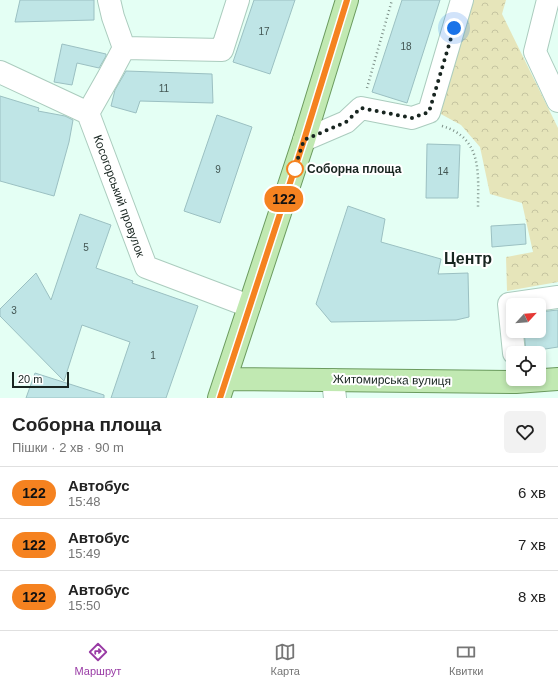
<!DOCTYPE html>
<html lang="uk">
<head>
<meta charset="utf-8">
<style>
	body { margin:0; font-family:Helvetica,sans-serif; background:#f2f2f2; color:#222; height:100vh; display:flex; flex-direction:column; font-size:15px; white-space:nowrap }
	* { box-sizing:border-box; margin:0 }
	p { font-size:13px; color:#767676 }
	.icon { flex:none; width:22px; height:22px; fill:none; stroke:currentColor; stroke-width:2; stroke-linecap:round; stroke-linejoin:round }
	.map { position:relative; height:398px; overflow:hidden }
	.sheet { display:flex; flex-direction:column; background:#fff; flex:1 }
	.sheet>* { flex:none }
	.badge { padding:0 8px; border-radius:13px; font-size:14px; line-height:26px }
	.needle { width:26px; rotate:64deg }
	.buttons { position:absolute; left:506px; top:298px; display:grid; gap:8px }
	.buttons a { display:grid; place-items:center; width:40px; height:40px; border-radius:6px; background:#fff; box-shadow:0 2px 6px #0003; font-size:20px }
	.scale { position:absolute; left:12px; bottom:10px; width:57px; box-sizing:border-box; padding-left:4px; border:2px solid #182520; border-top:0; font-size:11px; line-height:14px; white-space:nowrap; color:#182520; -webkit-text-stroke:3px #fff; paint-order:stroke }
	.you { position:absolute; width:20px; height:20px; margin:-10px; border:3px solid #fff; border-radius:50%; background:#1a73e8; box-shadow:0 0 0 6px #1a73e833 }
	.map>.badge { position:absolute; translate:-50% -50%; box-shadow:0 0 0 2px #fff }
	.round { display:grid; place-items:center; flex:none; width:42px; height:42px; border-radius:6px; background:#f2f2f2 }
	.overview { display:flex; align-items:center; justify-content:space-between; height:68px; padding:0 12px }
	h1 { font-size:19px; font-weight:700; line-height:30px }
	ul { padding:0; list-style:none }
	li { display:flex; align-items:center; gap:12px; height:52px; padding:0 12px; border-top:1px solid #e0e0e0 }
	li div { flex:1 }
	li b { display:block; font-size:15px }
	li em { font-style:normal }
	li .badge { min-width:44px; font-weight:700; text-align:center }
	.dock { display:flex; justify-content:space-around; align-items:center; height:56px; border-top:1px solid #e0e0e0; background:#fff; font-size:11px; color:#767676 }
	.dock a { display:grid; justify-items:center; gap:2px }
	.dock .selected { color:#993ba5 }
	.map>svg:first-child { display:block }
	.forest { fill:url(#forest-crowns) }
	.building { fill:#bfe5e6; stroke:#9bc0c2 }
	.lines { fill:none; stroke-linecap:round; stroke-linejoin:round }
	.minor-casing { stroke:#abccbe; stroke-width:24 }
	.major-casing { stroke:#6b9b5e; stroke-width:24 }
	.path { stroke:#7e9189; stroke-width:2.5; stroke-dasharray:1 3; stroke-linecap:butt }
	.minor { stroke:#fff; stroke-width:22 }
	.major { stroke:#c1e9b2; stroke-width:22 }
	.line-casing { stroke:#fff; stroke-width:9 }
	.line { stroke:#f58220; stroke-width:6 }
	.walk { stroke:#182520; stroke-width:4; stroke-dasharray:0 7.2 }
	.stop-dot { fill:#fff; stroke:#f58220; stroke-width:2 }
	.labels { text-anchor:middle; stroke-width:4; stroke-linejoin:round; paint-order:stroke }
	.number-label { font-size:10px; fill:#425552 }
	.stop-label { font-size:12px; font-weight:bold; fill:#182520; stroke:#fff; text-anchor:start }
	.street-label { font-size:12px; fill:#182520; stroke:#fff }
	.district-label { font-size:16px; font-weight:bold; fill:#182520; stroke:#fff }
</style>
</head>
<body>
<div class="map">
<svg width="558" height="398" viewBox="0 0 558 398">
	<defs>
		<pattern id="forest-crowns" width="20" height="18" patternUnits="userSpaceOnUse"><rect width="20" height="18" fill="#e6e5ba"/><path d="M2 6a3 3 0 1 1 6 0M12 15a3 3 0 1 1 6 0" fill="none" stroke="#c5c4a0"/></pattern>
	</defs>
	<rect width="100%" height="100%" fill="#e4fff4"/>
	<path class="forest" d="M470,0H506L502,14L558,128V282L507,291L506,257L533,252L522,203L490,194L480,147L461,125L439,113Z"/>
	<path class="building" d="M20,0H94V20L15,22Z
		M254,0H295L270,74L233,62Z
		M402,0H440L407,103L372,92Z
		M62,44L106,54V56L99,68L77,63L72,85L54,82Z
		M126,71L212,74L213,103L140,101L136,113L111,106L115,90Z
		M0,96L39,108L38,111L65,116L73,120L69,142L54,196L0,181Z
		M217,115L252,127L220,223L184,211Z
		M427,144L460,145L458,198H426Z
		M348,206L385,219L381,242L441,259L438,274L468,273L469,317L456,320L331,322L316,304Z
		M80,214L111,225L96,268L133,281L132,283L198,306L166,398H111L130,342L82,325L64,381L0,316V309L36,273L51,300Z
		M525,224L526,244L492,247L491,226Z
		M558,310V347L526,352L524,331H539V312Z
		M35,373L104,395V398H26Z"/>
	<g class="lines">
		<g class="minor-casing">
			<path id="minor" d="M109,0L113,17L124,48L222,50L238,0
				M548,0L535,52L558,101
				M0,72L88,113L146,267L249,306
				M88,113L109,76L124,48
				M304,140L346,122L361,108L412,118L429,112L462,0
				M514,353L509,304L558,297
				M333,380L335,398"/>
		</g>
		<g class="major-casing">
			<path id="major" d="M226,379L516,382L558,379
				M219,398L304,140L347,0"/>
		</g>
		<path class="path" d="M367,88L392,0
			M442,126C483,138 478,174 478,208"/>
		<use href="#minor" class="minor"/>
		<use href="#major" class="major"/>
	</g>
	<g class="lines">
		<g class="line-casing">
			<path id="line" d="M220,398L304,140L347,0"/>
		</g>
		<use href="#line" class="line"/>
		<path class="walk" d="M295,169L294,170L304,140L346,122L361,108L412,118L429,112L454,28"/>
	</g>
	<circle class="stop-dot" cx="295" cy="169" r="8"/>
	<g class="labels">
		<g class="number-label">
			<text x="264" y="35">17</text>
			<text x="406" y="50">18</text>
			<text x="164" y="92">11</text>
			<text x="218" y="173">9</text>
			<text x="443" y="175">14</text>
			<text x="86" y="251">5</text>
			<text x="14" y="314">3</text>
			<text x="153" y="359">1</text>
		</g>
		<g class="stop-label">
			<text x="307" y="173">Соборна площа</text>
		</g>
		<g class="street-label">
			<text transform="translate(119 196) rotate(70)" y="4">Косогорський провулок</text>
			<text transform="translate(392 380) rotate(1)" y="4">Житомирська вулиця</text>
		</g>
		<g class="district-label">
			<text x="468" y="264">Центр</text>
		</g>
	</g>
</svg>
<div class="buttons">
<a><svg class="needle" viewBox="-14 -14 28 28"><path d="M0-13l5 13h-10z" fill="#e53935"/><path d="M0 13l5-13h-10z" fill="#767676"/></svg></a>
<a><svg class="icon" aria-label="locate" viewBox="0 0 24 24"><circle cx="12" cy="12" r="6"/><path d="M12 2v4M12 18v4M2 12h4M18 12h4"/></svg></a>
</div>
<div class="scale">20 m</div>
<div class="you" style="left:454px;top:28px"></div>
<b class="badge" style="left:284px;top:199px;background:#f58220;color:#111">122</b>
</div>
<section class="sheet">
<div class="overview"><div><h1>Соборна площа</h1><p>Пішки · 2 хв · 90 m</p></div><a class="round"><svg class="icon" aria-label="heart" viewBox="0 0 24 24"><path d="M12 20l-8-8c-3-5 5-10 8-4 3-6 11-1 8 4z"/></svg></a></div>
<ul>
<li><span class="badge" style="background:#f58220;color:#111">122</span><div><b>Автобус</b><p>15:48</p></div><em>6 хв</em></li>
<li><span class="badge" style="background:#f58220;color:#111">122</span><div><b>Автобус</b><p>15:49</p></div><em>7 хв</em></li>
<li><span class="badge" style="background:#f58220;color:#111">122</span><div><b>Автобус</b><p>15:50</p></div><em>8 хв</em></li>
</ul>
</section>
<nav class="dock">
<a class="selected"><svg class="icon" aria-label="directions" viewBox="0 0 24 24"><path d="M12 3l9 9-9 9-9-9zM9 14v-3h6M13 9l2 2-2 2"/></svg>Маршрут</a>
<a><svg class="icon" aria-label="map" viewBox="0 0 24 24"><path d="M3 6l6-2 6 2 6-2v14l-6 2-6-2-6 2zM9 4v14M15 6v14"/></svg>Карта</a>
<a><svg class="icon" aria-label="tickets" viewBox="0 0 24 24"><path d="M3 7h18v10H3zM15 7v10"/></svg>Квитки</a>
</nav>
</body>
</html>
